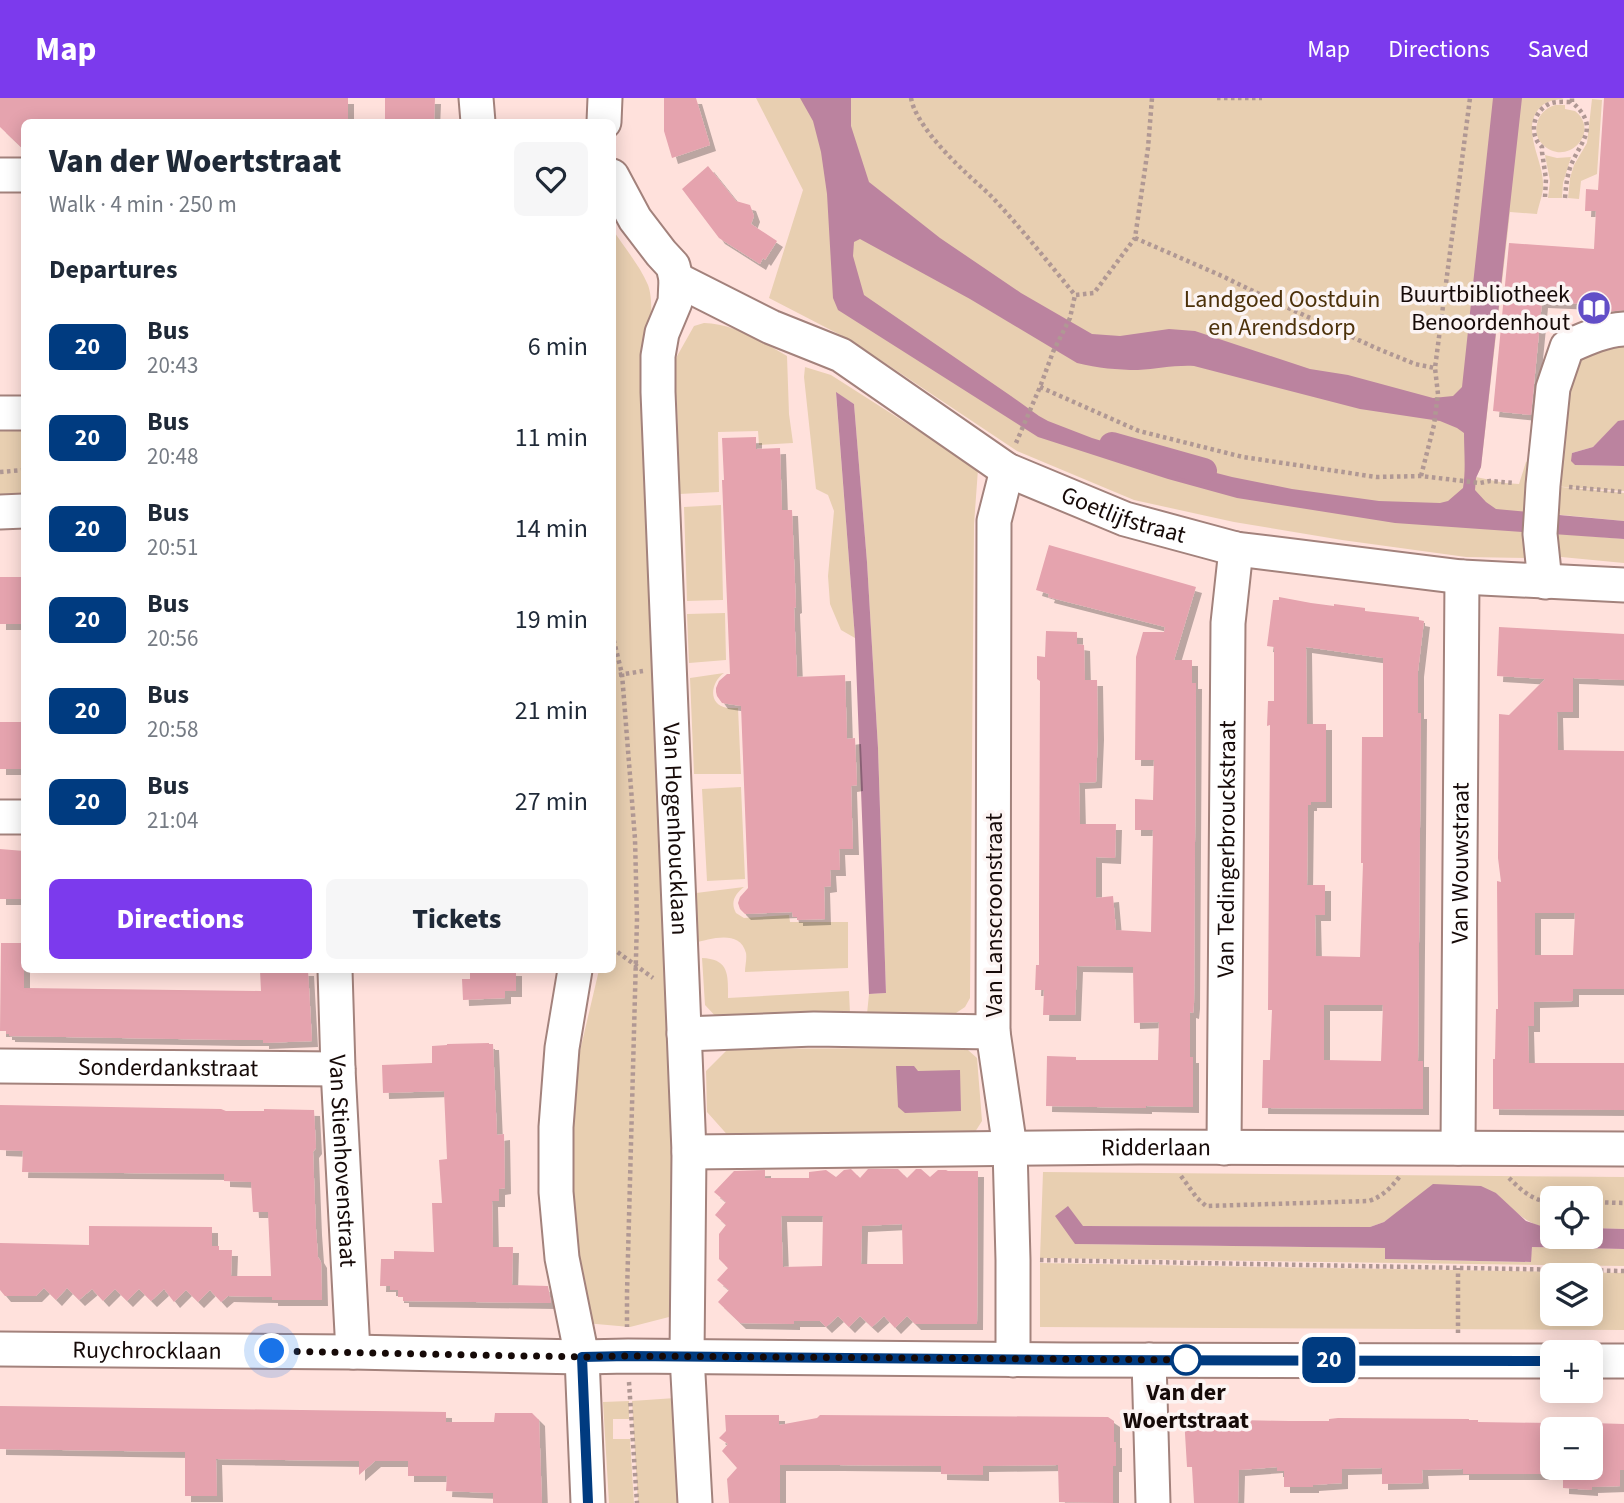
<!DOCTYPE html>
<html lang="en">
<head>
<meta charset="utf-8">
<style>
	body { margin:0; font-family:"Source Sans 3",sans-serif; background:#f6f6f7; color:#1f2937; height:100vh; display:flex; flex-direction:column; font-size:26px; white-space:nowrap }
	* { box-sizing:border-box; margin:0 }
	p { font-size:23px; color:#747a83 }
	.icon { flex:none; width:38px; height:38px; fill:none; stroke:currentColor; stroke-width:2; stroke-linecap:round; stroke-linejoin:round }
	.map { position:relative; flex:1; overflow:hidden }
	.drawer { position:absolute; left:21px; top:21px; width:595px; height:854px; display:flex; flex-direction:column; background:#fff; border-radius:10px; box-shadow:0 4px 18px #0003 }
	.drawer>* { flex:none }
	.badge { padding:0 14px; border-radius:10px; font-size:24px; line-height:46px }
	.controls { position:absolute; left:1540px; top:1088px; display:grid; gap:14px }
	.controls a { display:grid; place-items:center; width:63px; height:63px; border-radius:10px; background:#fff; box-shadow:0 4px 18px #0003; font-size:35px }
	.you { position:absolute; width:35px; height:35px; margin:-18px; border:5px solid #fff; border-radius:50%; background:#1a73e8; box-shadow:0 0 0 10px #1a73e833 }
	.map>.badge { position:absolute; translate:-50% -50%; box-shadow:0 0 0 4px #fff }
	h2 { padding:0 28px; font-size:26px; line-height:63px }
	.round { display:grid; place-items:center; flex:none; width:74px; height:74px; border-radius:10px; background:#f6f6f7 }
	.summary { display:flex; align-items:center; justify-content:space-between; height:119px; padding:0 28px }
	h1 { font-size:33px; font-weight:800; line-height:52px }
	.primary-button { display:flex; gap:14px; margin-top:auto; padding:14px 28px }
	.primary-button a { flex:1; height:80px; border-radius:10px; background:#7c3aed; color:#fff; font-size:28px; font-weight:800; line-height:80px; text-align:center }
	.primary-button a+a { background:#f6f6f7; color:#1f2937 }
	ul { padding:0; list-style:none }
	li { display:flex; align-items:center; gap:21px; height:91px; padding:0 28px }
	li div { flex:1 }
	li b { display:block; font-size:26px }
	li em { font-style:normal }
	li .badge { min-width:77px; font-weight:700; text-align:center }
	header { display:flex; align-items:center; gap:42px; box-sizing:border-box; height:98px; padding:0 35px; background:#7c3aed; color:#fff }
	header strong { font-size:33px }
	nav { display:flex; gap:38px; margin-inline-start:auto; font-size:24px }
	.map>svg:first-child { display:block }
	.green { fill:#e8cfb1; fill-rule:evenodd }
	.water { fill:#bb839f; fill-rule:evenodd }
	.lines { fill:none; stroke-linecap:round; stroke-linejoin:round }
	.canal { stroke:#bb839f; stroke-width:26 }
	.building { fill:#e5a3ae; fill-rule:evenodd; filter:url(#shadow) }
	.minor-casing { stroke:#a3827c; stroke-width:37 }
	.path { stroke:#b09894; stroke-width:4.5; stroke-dasharray:3.5 3.5; stroke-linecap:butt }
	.minor { stroke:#fff; stroke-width:33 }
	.line-casing { stroke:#fff; stroke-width:16 }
	.line { stroke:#003b80; stroke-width:10 }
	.walk { stroke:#160a08; stroke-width:7; stroke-dasharray:0 12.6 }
	.stop-dot { fill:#fff; stroke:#003b80; stroke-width:3.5 }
	.labels { text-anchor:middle; stroke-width:7; stroke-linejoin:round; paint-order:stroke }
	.poi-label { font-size:24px; fill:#160a08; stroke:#fcf4f3; text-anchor:end }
	.park-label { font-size:24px; fill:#4c310a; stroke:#fcf4f3 }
	.street-label { font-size:24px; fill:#160a08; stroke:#fcf4f3 }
	.stop-label { font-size:24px; font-weight:bold; fill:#160a08; stroke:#fcf4f3 }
</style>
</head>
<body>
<header>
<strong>Map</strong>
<nav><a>Map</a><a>Directions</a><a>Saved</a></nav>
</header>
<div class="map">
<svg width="1624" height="1405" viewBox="0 0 1624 1405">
	<defs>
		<filter id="shadow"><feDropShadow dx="6" dy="6" stdDeviation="0" flood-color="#0004"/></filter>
	</defs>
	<rect width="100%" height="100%" fill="#ffe1dc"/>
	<path class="green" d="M756,0H1564C1559,2 1550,2 1544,6C1518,26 1542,59 1543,84C1544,95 1539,105 1537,116L1510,114L1481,369L1476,379L1505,385L1519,386L1526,364L1547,354L1568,249L1624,232V322L1618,324L1593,349L1572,355L1575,367L1624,368V393L1551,388L1624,395V423L1542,415L1531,460L1466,459L1342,442L1234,424L1134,402L1017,353L852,243L769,200L803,92Z
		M1592,1L1602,2L1597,76L1581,83L1579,101L1568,100L1570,80L1574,67L1587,45Z
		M1555,7H1565V11L1575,13C1601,33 1568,70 1543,47C1537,41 1535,34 1537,26C1539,16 1546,10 1555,7Z
		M1545,57L1557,60L1571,59L1563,85L1562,100H1548L1550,83Z
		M613,132C624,149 640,168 648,187C655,206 649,243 648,264L678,1138L669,1219L630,1229L585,1225L567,1096L571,1032L579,957L599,872H612Z
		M704,225C732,225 763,244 787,258L789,316L793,345L759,347L758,333L718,334L719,394L679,396L677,306L672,267L694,228Z
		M805,269L831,277L978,371L974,427L970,900L965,909L956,915L867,916L869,896L886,895L878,650L867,464L854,306L836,295L855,540L841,532L830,506L828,478L834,413L828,397L816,391L804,279Z
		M24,330V405H0V331Z
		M721,407L723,502L687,503L684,409Z
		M1553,435L1624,441V465L1551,458Z
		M725,515L726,562L689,565L687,516Z
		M724,575C711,584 707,606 727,610C728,610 737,610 738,610L741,676H694L690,580Z
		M741,689L745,781L707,783L702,691Z
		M744,789C735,796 730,804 736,815L744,820L789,817L790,824H848V870L745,874C745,868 747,861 746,855C740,831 710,841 694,845L696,795Z
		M702,860C730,861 728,878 728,900L849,893L850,916L719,922L705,907Z
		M958,950L968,952L977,960L982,1023L975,1034L732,1042L707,1014L706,973L728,951Z
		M1043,1074L1624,1079V1131L1591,1130V1101H1552V1130C1528,1129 1512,1111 1496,1095L1401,1112L1384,1124L1370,1129L1083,1128L1075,1146L1386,1150L1385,1161L1530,1164L1532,1149L1624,1151V1168L1040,1160Z
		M1040,1165L1624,1175V1232L1040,1229ZM1552,1178H1591V1216H1552Z
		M675,1300L681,1405H638L632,1303Z
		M629,1303V1321H613V1341H630L634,1405H609L603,1304Z"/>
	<path class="water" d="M800,0H851V28L869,84L940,140L1021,195L1092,236L1120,238L1169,231L1195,233L1310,271L1348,277L1433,300L1453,298L1462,289L1493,0H1522L1481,369L1476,380L1475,392L1486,404L1496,411L1624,423V441L1395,425L1237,400L1168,381L1038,339L838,212L833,200L827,96L821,54L813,23ZM860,141L970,201L1077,265C1098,270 1117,272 1138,272C1157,271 1174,267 1194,268L1360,311L1440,323L1457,330L1464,335C1464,353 1466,372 1463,390L1448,403L1440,405L1379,403L1292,391L1232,379L1158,360L1092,340L1048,323L1039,318L1011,298L864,197L853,158L854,144Z
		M836,294L854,306L867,464L878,650L886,895L869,896L855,540Z
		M1624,322V368L1575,367L1571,363L1572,355L1593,349L1618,323Z
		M896,968H914L918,973L960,972L961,1013L905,1015L898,1009Z
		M1433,1086L1481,1088L1496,1095L1526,1123L1544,1129L1552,1130V1139H1591V1130L1624,1131V1151L1532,1149L1531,1164L1385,1161V1150L1075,1146L1055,1118L1068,1108L1083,1128L1370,1129L1384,1124Z"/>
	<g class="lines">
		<path class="canal" d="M1112,347L1204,373"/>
	</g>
	<path class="building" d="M0,0H348V24H24V52L0,29Z
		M385,0H435L434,24H385Z
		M664,0H696L710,47L672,60L664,33Z
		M1604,0H1624V212L1606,214L1586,220L1587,206L1542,204L1531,317L1493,313L1509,145L1594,151L1596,113H1585L1586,91L1598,92Z
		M708,68L736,103L750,107L754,118L751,126L777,143L765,162L763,160L760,166L719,140L682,91Z
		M756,339V351L780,350L782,412H792L796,509L794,510L797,579L845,577L847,641L855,640L857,687L851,688L853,751H839L840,772H830L831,788L824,789L825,821L797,822V819H793L792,814L745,816L740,811L738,805L740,799L748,790L741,608L722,605L717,598L716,594V590L719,583L727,576H730L722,382H724L722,340Z
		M1049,447L1196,489L1174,562H1192V585H1196L1194,905L1193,915L1190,914V959H1193V1009L1146,1008V1010L1046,1008L1047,958L1076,959V962H1158L1159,924L1134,925L1133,869L1077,868L1075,917H1043L1044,892H1035L1036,867H1039V820L1040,583L1037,581V558L1045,559L1046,533L1077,534V546L1084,547L1085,582H1097L1098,636L1096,684L1079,685L1080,726H1116L1115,760L1096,759V800L1113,798L1116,832L1151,834L1153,732H1135V701L1153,702L1154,662H1135L1136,559L1143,534H1164L1165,529L1048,499L1049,496L1036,492Z
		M0,479H24V526H0Z
		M1279,499L1311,505L1334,508V506L1365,510V513L1419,519V522L1424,523L1418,573V615H1421L1418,963H1423V1011L1262,1010L1263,962H1270L1272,912H1268L1270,627L1267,628L1268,603H1274V549L1267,548L1273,502H1279ZM1306,549L1383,560V639H1362L1361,765H1363L1360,859L1316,858L1315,817H1325V787H1307L1308,707H1311V704H1326V626H1307ZM1324,907H1383L1381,963L1324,962Z
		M1499,529L1624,536V582L1573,580V614H1557L1558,652L1624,653V891H1573V903L1534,904V928H1528L1529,965H1624V1012L1493,1011V961H1495L1496,911H1498L1497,783L1501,784L1498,760L1499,616L1509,617L1545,581L1497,578ZM1535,815H1575L1573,857H1535Z
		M0,624H24V671H0Z
		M0,751L24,753V801H0Z
		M1,845H24V890L261,893L260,872H308L312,943L263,945V942H234L9,938V936H6V933H0Z
		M470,872H516V893H505V900L463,902L462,881H470Z
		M489,945V946H493L497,1037L504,1036L505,1090L499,1091V1103H492L493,1149H513L512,1187L548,1188L551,1205L403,1203V1199H398V1192H390V1188H380L381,1161H394V1153L434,1154L432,1105H442L439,1062L447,1061L444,993L383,995L382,967L432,965V948L447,947V946Z
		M0,1007L221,1011L226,1013H264V1011L314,1012L316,1050L313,1054L316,1131L318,1159L321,1164L322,1202H272V1199L228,1198L221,1204L210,1192L198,1204L186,1192L174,1204L164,1191L151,1203L139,1191L127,1203L115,1191L103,1203L92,1191L79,1202L67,1190L56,1202L44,1190L36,1198H5L0,1192V1145L89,1147V1128L212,1129V1148H219V1152H232L231,1178H271L268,1114H253L251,1084L224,1083V1076L22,1074L23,1053L0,1052Z
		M851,1071L860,1080L868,1071H898L907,1080L916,1071H921L930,1079L938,1072H946L948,1073H978L977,1226H915L907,1218L895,1230L884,1218L872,1229L860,1218L849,1229L838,1218L826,1229L820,1223H794V1226L740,1225L718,1204L729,1192L717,1182L728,1170L719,1161V1136L726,1127L715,1117L726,1104L714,1094L734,1073L765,1072V1080H809V1074L826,1072L836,1079L844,1072ZM781,1118H823L822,1168L783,1169ZM902,1126L903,1166H861L862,1128Z
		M0,1308L446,1314V1324H494L495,1315H532L539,1322L542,1405H493V1395L446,1393L447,1378H408V1363H375L359,1377V1363L216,1361L217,1398H185V1354L0,1351Z
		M725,1317H779V1327L817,1320L820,1317L1108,1319L1114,1323V1344H1116V1368H1113V1405L1059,1404L1058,1367L983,1368V1377L941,1376V1368L837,1367H780V1405H729L727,1381L737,1370L722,1353L728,1346L719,1340L726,1333Z
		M1184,1319L1239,1320L1237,1322L1289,1323H1329V1321L1338,1320L1469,1321V1322H1478V1324L1552,1325V1376H1463V1371L1422,1372L1423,1385L1382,1386V1370L1342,1371V1385L1313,1387V1389H1284V1373H1277V1369L1239,1372L1238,1405H1194L1192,1369H1187Z
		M1591,1325L1624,1326V1372H1620V1388L1592,1389V1392L1563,1390V1370H1591Z"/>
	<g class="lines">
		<g class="minor-casing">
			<g id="minor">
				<path d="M476,0L478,24"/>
				<path d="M604,24L605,0"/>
				<path d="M0,77H24"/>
				<path id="s1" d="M612,78L635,121L661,155L673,168L676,181L675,204L662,235L658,258V294L689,1054L687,1258L695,1405"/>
				<path id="s2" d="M676,181L771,229L841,257L1007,372L1125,421L1236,451L1462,479L1624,487"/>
				<path d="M0,315H24"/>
				<path d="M1007,372L994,423L993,934L1010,1050L1013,1162V1262"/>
				<path d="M0,414L24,413"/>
				<path d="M1545,484L1540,436L1543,387L1553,290L1567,249C1585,241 1604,232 1624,231"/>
				<path d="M0,719H24"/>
				<path id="s3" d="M335,872L338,971L353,1254"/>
				<path d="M575,872L562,950L556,1029V1094L562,1160L582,1259L588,1405"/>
				<path d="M684,936L814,931L993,934"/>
				<path id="s4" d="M0,968L338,971"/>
				<path id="s5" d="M1224,1050L1228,525L1236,451"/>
				<path id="s6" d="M1458,1050L1462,479"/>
				<path id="s7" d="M689,1054L1139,1049L1624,1051"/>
				<path id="s8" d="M0,1251L353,1254L582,1259L628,1258L1068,1262L1552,1263"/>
				<path d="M1149,1262L1153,1405"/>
				<path d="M1591,1263H1624"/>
			</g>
		</g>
		<path class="path" d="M911,0C915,24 947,57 964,73C973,82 983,90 992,99C1021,130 1048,164 1075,197L1094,195L1135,140L1148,50L1152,0
			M1217,0H1262
			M1545,99L1546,81L1542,54V49C1529,38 1532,14 1549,6C1555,3 1565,4 1572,4
			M1565,100C1566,88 1567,78 1571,67C1582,41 1600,29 1572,4V0
			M1135,140L1222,178L1284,208L1376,250L1415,266L1435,270
			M1040,289L1139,333L1243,359L1376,379L1421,378L1480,385L1490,383L1515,385
			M1016,345L1040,289L1053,254L1070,220L1075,197
			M0,374L24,372
			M1421,378L1434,327L1438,296L1435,270L1470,0
			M1569,389L1624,394
			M612,535L622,576L635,741L637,821L627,1195V1229
			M612,578L643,573
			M612,850L653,880
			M1181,1078L1197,1100L1206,1108L1369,1103C1383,1098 1391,1090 1400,1078
			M1509,1080C1521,1092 1534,1104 1552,1104
			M1591,1104L1624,1105
			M1040,1162L1624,1173
			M1458,1235V1170
			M629,1284L637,1405"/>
		<use href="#minor" class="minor"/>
	</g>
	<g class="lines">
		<g class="line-casing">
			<path id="line" d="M588,1405L582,1259L628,1258L1068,1262L1552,1263"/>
		</g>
		<use href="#line" class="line"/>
		<path class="walk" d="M272,1253L582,1259L628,1258L1186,1262"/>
	</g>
	<defs>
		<g id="library-disc" transform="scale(1.75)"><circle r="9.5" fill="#624ec7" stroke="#fcf4f3"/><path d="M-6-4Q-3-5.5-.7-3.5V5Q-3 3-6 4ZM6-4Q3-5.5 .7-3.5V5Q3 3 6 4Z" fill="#fff"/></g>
	</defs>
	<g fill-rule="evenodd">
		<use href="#library-disc" x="1594" y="210"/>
	</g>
	<circle class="stop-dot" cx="1186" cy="1262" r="14"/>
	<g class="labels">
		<g class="poi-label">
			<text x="1570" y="204">Buurtbibliotheek<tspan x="1570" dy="28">Benoordenhout</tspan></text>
		</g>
		<g class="park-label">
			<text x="1282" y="209">Landgoed Oostduin<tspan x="1282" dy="28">en Arendsdorp</tspan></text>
		</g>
		<g class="street-label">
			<text dy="8" stroke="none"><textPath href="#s2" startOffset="509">Goetlijfstraat</textPath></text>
			<text dy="8" stroke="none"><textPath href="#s1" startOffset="676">Van Hogenhoucklaan</textPath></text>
			<text dy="8" stroke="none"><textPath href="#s5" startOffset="299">Van Tedingerbrouckstraat</textPath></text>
			<text dy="8" stroke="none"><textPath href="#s6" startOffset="285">Van Wouwstraat</textPath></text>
			<text transform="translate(994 817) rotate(-90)" y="8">Van Lanscroonstraat</text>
			<text dy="8" stroke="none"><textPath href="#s4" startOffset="168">Sonderdankstraat</textPath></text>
			<text dy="8" stroke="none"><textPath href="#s7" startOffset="467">Ridderlaan</textPath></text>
			<text dy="8" stroke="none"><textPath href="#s3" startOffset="191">Van Stienhovenstraat</textPath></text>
			<text dy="8" stroke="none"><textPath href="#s8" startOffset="147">Ruychrocklaan</textPath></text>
		</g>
		<g class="stop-label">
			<text x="1186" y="1302">Van der<tspan x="1186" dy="28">Woertstraat</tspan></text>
		</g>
	</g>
</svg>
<div class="controls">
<a><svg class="icon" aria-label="locate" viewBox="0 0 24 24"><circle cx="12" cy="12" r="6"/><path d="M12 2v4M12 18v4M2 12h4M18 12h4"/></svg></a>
<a><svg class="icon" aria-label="layers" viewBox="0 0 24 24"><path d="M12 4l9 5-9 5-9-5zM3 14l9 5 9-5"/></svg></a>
<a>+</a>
<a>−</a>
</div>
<div class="you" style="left:272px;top:1253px"></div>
<b class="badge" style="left:1329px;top:1262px;background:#003b80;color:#fff">20</b>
<section class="drawer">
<div class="summary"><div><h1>Van der Woertstraat</h1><p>Walk · 4 min · 250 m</p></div><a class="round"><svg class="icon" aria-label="heart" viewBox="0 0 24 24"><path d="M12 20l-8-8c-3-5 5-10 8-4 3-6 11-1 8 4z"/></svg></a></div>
<h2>Departures</h2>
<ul>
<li><span class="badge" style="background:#003b80;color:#fff">20</span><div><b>Bus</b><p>20:43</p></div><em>6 min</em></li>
<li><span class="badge" style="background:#003b80;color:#fff">20</span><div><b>Bus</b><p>20:48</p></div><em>11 min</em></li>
<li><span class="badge" style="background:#003b80;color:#fff">20</span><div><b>Bus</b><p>20:51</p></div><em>14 min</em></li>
<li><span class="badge" style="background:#003b80;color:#fff">20</span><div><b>Bus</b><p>20:56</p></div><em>19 min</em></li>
<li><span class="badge" style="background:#003b80;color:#fff">20</span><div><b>Bus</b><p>20:58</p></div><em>21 min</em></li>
<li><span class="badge" style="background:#003b80;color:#fff">20</span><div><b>Bus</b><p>21:04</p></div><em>27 min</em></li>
</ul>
<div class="primary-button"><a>Directions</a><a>Tickets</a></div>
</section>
</div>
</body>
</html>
